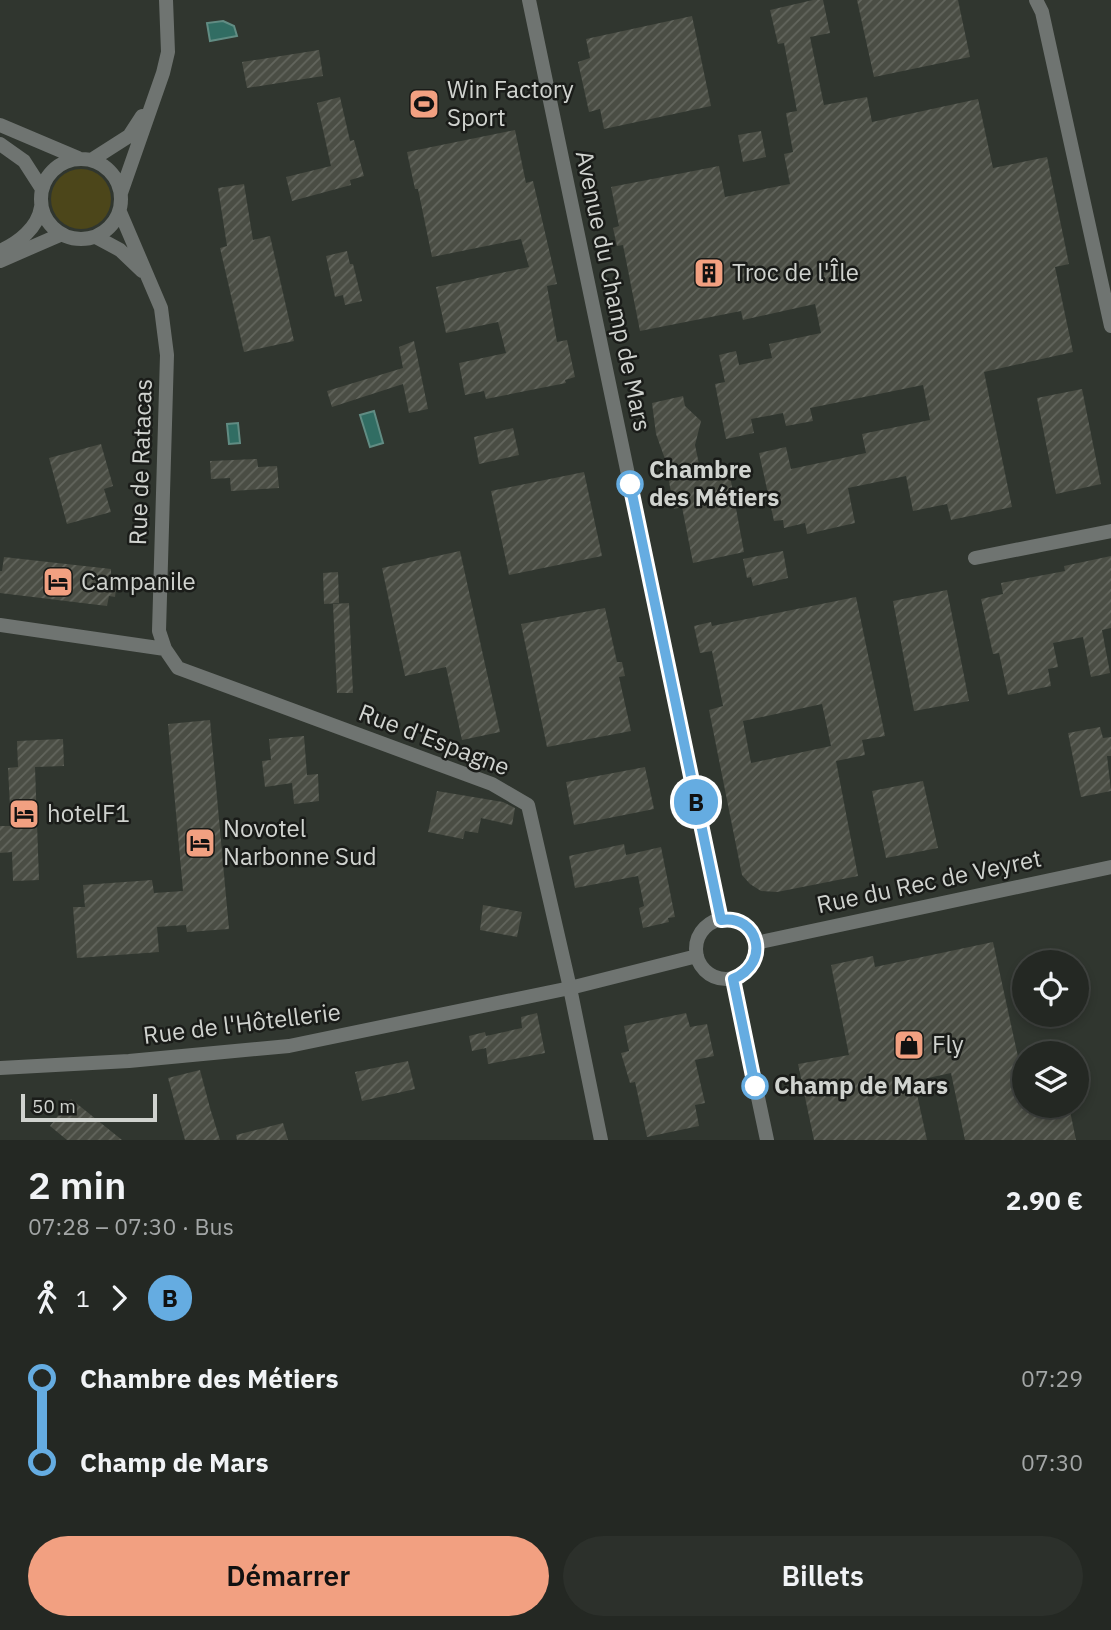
<!DOCTYPE html>
<html lang="fr">
<head>
<meta charset="utf-8">
<style>
	body { margin:0; font-family:"IBM Plex Sans",sans-serif; background:#2c302b; color:#f1f3f6; height:100vh; display:flex; flex-direction:column; font-size:26px; white-space:nowrap }
	* { box-sizing:border-box; margin:0 }
	p { font-size:23px; color:#a3a6a6 }
	.icon { flex:none; width:38px; height:38px; fill:none; stroke:currentColor; stroke-width:2; stroke-linecap:round; stroke-linejoin:round }
	.map { position:relative; height:1140px; overflow:hidden }
	.sheet { display:flex; flex-direction:column; background:#242823; flex:1 }
	.sheet>* { flex:none }
	.badge { padding:0 14px; border-radius:23px; font-size:24px; line-height:46px }
	.buttons { position:absolute; left:1012px; top:950px; display:grid; gap:14px }
	.buttons a { display:grid; place-items:center; width:77px; height:77px; border-radius:50%; background:#242823; box-shadow:0 4px 10px #0003,0 0 0 2px #414441; font-size:35px }
	.scale { position:absolute; left:21px; bottom:18px; width:136px; box-sizing:border-box; padding-left:7px; border:4px solid #d0d3cf; border-top:0; font-size:19px; line-height:24px; white-space:nowrap; color:#d0d3cf; -webkit-text-stroke:5px #1a1c19; paint-order:stroke }
	.map>.badge { position:absolute; translate:-50% -50%; box-shadow:0 0 0 4px #fff }
	.legs { display:flex; align-items:center; gap:10px; height:77px; padding:0 28px; font-size:23px }
	.legs p { margin-inline-start:auto }
	.summary { display:flex; align-items:center; justify-content:space-between; height:119px; padding:0 28px }
	h1 { font-size:38px; font-weight:600; line-height:52px }
	.button { display:flex; gap:14px; margin-top:auto; padding:14px 28px }
	.button a { flex:1; height:80px; border-radius:42px; background:#f2a081; color:#111; font-size:28px; font-weight:600; line-height:80px; text-align:center }
	.button a+a { background:#2c302b; color:#f1f3f6 }
	ul { padding:0 28px; list-style:none }
	li { display:flex; align-items:center; gap:24px; height:84px; font-size:26px }
	li i { display:grid; place-items:center; width:10px; height:100%; margin:0 9px; background:currentColor }
	li i::after { content:''; width:18px; height:18px; margin:-9px; border:5px solid; border-radius:50%; background:#242823 }
	li p { margin-inline-start:auto }
	li:first-child i { background:linear-gradient(#0000 50%,currentColor 0) }
	li:last-child i { background:linear-gradient(currentColor 50%,#0000 0) }
	.map>svg:first-child { display:block }
	.green { fill:#4c461a }
	.water { fill:#316d63; stroke:#618c83; stroke-width:2 }
	.building { fill:url(#building-hatch); fill-rule:evenodd }
	.lines { fill:none; stroke-linecap:round; stroke-linejoin:round }
	.minor { stroke:#6f7471; stroke-width:14 }
	.line-1-casing { stroke:#fff; stroke-width:16 }
	.line-1 { stroke:#65ace1; stroke-width:10 }
	.stop-1-dot { fill:#fff; stroke:#65ace1; stroke-width:3.5 }
	.labels { text-anchor:middle; stroke-width:5; stroke-linejoin:round; paint-order:stroke }
	.poi-label { font-size:24px; fill:#d0d3cf; stroke:#1a1c19; text-anchor:start }
	.street-label { font-size:24px; fill:#d0d3cf; stroke:#1a1c19 }
	.stop-label { font-size:24px; font-weight:bold; fill:#d0d3cf; stroke:#1a1c19; text-anchor:start }
</style>
</head>
<body>
<div class="map">
<svg width="1111" height="1140" viewBox="0 0 1111 1140">
	<defs>
		<pattern id="building-hatch" width="6" height="6" patternUnits="userSpaceOnUse" patternTransform="scale(1.75)"><rect width="6" height="6" fill="#4a4d44"/><path d="M-1 1l2-2M0 6l6-6M5 7l2-2" fill="none" stroke="#63665e"/></pattern>
	</defs>
	<rect width="100%" height="100%" fill="#30362f"/>
	<path class="green" d="M51 199a30 30 0 1 1 60 0a30 30 0 1 1-60 0Z"/>
	<path class="water" d="M223,21L234,26L237,36L210,41L207,23Z
		M374,411L383,443L370,447L360,415Z
		M238,423L240,443L229,444L227,424Z"/>
	<path class="building" d="M813,0H823L830,33L810,37L824,105L867,97L872,122L978,99L993,168L1047,157L1069,264L1055,267L1073,352L984,372L1012,507L951,520L947,504L913,511L906,476L848,488L855,523L807,534L805,523L784,528L783,520L774,521L759,453L786,447L791,469L866,453L862,434L930,420L923,385L810,408L813,421L786,426L783,413L751,419L754,433L726,439L715,384L725,382L719,355L736,351L739,365L772,358L769,344L821,333L815,304L743,320L741,311L640,331L623,245L617,246L613,228L619,226L611,187L719,166L725,197L790,184L784,154L793,152L786,113L797,111L784,43L778,44L770,10Z
		M857,0H958L970,57L874,77Z
		M692,16L711,106L604,129L600,109L589,112L578,62L590,58L586,39Z
		M319,50L323,76L247,88L242,62Z
		M340,97L350,141L354,140L364,176L350,180L351,185L292,201L286,177L331,166L317,103Z
		M515,130L526,183L533,181L557,284L547,286L557,342L567,340L575,377L565,380L566,383L486,399L484,391L465,395L459,363L506,353L498,322L446,333L436,287L529,267L521,239L432,257L418,189H415L407,152Z
		M761,131L766,157L743,162L738,135Z
		M244,184L253,240L270,236L294,341L244,352L220,248L227,246L218,188Z
		M347,251L350,264H353L362,301L345,305L343,295L335,297L326,256Z
		M414,341L428,409L409,413L403,384L332,407L327,391L403,368L399,347Z
		M1082,389L1101,484L1056,494L1037,398Z
		M683,396L685,406L701,421L695,445L700,469L708,468L711,480L730,476L744,552L693,563L682,507L674,509L665,459L656,434L652,403Z
		M513,428L519,455L479,464L474,437Z
		M101,444L113,486L104,489L111,512L67,524L49,458Z
		M257,459L258,467L277,466L279,488L231,491L230,478L211,479L210,461Z
		M584,472L602,556L509,575L491,491Z
		M460,551L500,732L462,740L446,667L405,676L382,568Z
		M783,551L788,578L753,586L751,577L747,578L743,559Z
		M1111,556V628L1102,630L1110,673L1091,677L1083,637L1053,643L1058,667L1048,669L1051,686L1008,695L999,653L993,654L981,599L1003,594L1001,583L1065,571L1064,566Z
		M4,557L111,569V580L117,581L115,597L109,596L107,606L0,593V571H2Z
		M338,572L339,603L324,604L323,573Z
		M947,590L969,701L914,711L893,601Z
		M856,597L885,736L862,740L865,755L836,761L858,876L777,892L761,891L750,884L742,875L709,710L723,706L712,651L700,653L694,626L711,622L712,626ZM822,704L831,746L751,763L743,721Z
		M349,603L353,693H337L333,604Z
		M605,608L617,662H622L625,676L619,677L631,731L547,747L521,624Z
		M210,720L229,929L187,932L186,925L157,927L159,952L77,958L73,907H85L83,885L152,880L154,893L183,891L168,724Z
		M1100,727L1103,738L1111,737V756H1107L1111,791L1081,797L1068,733Z
		M304,736L307,775L318,774L319,801L294,804L292,783L265,787L262,761L271,760L269,739Z
		M63,739L64,766L35,767L39,880L13,881L12,852L0,853V826H11L8,768L18,767L17,741Z
		M645,767L654,809L574,825L566,782Z
		M923,781L938,848L886,858L872,791Z
		M437,791L503,802L515,808L512,825L481,818L478,833L465,831L463,839L428,832Z
		M624,844L626,855L661,847L675,917L668,918L669,922L643,928L639,908L644,906L638,876L575,888L569,856Z
		M483,905L522,912L517,937L480,930Z
		M993,942L1022,1075H1024V1106H1069L1076,1140H965L951,1073L914,1081L927,1140H814L798,1064L849,1055L831,965L873,956L875,967Z
		M537,1013L545,1053L488,1064L486,1048L472,1051L469,1036L485,1032L486,1036L522,1028L521,1017Z
		M686,1013L690,1027L707,1024L714,1056L695,1060L705,1103L695,1105L699,1126L647,1137L635,1082L630,1083L621,1053L629,1051L624,1026Z
		M408,1061L415,1089L362,1101L355,1072Z
		M200,1070L210,1108L220,1140H185L168,1078Z
		M71,1099L122,1140H67L50,1126Z
		M283,1123L288,1140H237L236,1135Z"/>
	<g class="lines">
		<path class="minor" d="M529,0L721,920
			M1036,0L1042,12L1111,326
			M0,125L78,158
			M0,144L24,161L42,189
			M41 199a40 40 0 1 1 80 0a40 40 0 1 1-80 0Z
			M93,159L129,136L142,116
			M121,193L163,73L168,52L166,0
			M120,212L161,308L167,355L159,631L165,649
			M96,237L120,250L142,271
			M0,251C18,243 38,228 41,207
			M0,261L62,234
			M975,558L1111,531
			M0,625L165,649L178,668L492,784L528,805L570,988L601,1140
			M696 949a30 30 0 1 1 60 0a30 30 0 1 1-60 0Z
			M756,943L1111,867
			M733,979L767,1140
			M0,1068L129,1061L289,1046L570,988L697,956"/>
	</g>
	<g class="lines">
		<g class="line-1-casing">
			<path id="line-1" d="M630,484L721,920C758,914 772,963 733,979L755,1086"/>
		</g>
		<use href="#line-1" class="line-1"/>
	</g>
	<defs>
		<g id="stadium-square" transform="scale(1.575)"><rect x="-9" y="-9" width="18" height="18" rx="4" fill="#f2a081" stroke="#1a1c19"/><path d="M0-5a6.5 5 0 1 0 0 10a6.5 5 0 1 0 0-10ZM-3.5-1.8h7v3.6h-7Z" fill="#111"/></g>
		<g id="building-square" transform="scale(1.575)"><rect x="-9" y="-9" width="18" height="18" rx="4" fill="#f2a081" stroke="#1a1c19"/><path d="M-4-6H4V6H1V3H-1V6H-4ZM-2.5-4.3h1.7v1.8h-1.7ZM.8-4.3h1.7v1.8H.8ZM-2.5-1h1.7V.8h-1.7ZM.8-1h1.7V.8H.8Z" fill="#111"/></g>
		<g id="hotel-square" transform="scale(1.575)"><rect x="-9" y="-9" width="18" height="18" rx="4" fill="#f2a081" stroke="#1a1c19"/><path d="M-6-4.5h1.5V1H6V5H4.5V3h-9V5H-6ZM-4 0a1.8 1.8 0 1 1 3.6 0ZM.5 0V-2.5h3Q6-2.5 6 0Z" fill="#111"/></g>
		<g id="shop-square" transform="scale(1.575)"><rect x="-9" y="-9" width="18" height="18" rx="4" fill="#f2a081" stroke="#1a1c19"/><path d="M-5-2.5h2.3a2.7 3.5 0 0 1 5.4 0H5L5.5 6h-11ZM-1.5-2.5h3a1.5 2.3 0 0 0-3 0Z" fill="#111"/></g>
	</defs>
	<g fill-rule="evenodd">
		<use href="#stadium-square" x="424" y="104"/>
		<use href="#building-square" x="709" y="273"/>
		<use href="#hotel-square" x="58" y="582"/>
		<use href="#hotel-square" x="24" y="814"/>
		<use href="#hotel-square" x="200" y="843"/>
		<use href="#shop-square" x="909" y="1045"/>
	</g>
	<g class="stop-1-dot">
		<circle cx="630" cy="484" r="12"/>
		<circle cx="755" cy="1086" r="12"/>
	</g>
	<g class="labels">
		<g class="poi-label">
			<text x="447" y="98">Win Factory<tspan x="447" dy="28">Sport</tspan></text>
			<text x="732" y="281">Troc de l'Île</text>
			<text x="81" y="590">Campanile</text>
			<text x="47" y="822">hotelF1</text>
			<text x="223" y="837">Novotel<tspan x="223" dy="28">Narbonne Sud</tspan></text>
			<text x="932" y="1053">Fly</text>
		</g>
		<g class="street-label">
			<text transform="translate(613 291) rotate(78)" y="8">Avenue du Champ de Mars</text>
			<text transform="translate(141 462) rotate(-88)" y="8">Rue de Ratacas</text>
			<text transform="translate(434 740) rotate(21)" y="8">Rue d'Espagne</text>
			<text transform="translate(929 882) rotate(-12)" y="8">Rue du Rec de Veyret</text>
			<text transform="translate(242 1024) rotate(-7)" y="8">Rue de l'Hôtellerie</text>
		</g>
		<g class="stop-label">
			<text x="649" y="478">Chambre<tspan x="649" dy="28">des Métiers</tspan></text>
			<text x="774" y="1094">Champ de Mars</text>
		</g>
	</g>
</svg>
<div class="buttons">
<a><svg class="icon" aria-label="locate" viewBox="0 0 24 24"><circle cx="12" cy="12" r="6"/><path d="M12 2v4M12 18v4M2 12h4M18 12h4"/></svg></a>
<a><svg class="icon" aria-label="layers" viewBox="0 0 24 24"><path d="M12 4l9 5-9 5-9-5zM3 14l9 5 9-5"/></svg></a>
</div>
<div class="scale">50 m</div>
<b class="badge" style="left:696px;top:802px;background:#65ace1;color:#111">B</b>
</div>
<section class="sheet">
<div class="summary"><div><h1>2 min</h1><p>07:28 – 07:30 · Bus</p></div><b>2.90 €</b></div>
<div class="legs"><svg class="icon" aria-label="walk" viewBox="0 0 24 24"><circle cx="13" cy="4" r="2"/><path d="M13 8l-2 6 4 7M11 14l-3 7M7 12l3-4h3l4 4"/></svg>1<svg class="icon" aria-label="forward" viewBox="0 0 24 24"><path d="M9 5l7 7-7 7"/></svg><b class="badge" style="background:#65ace1;color:#111">B</b></div>
<ul>
<li><i style="color:#65ace1"></i><b>Chambre des Métiers</b><p>07:29</p></li>
<li><i style="color:#65ace1"></i><b>Champ de Mars</b><p>07:30</p></li>
</ul>
<div class="button"><a>Démarrer</a><a>Billets</a></div>
</section>
</body>
</html>
